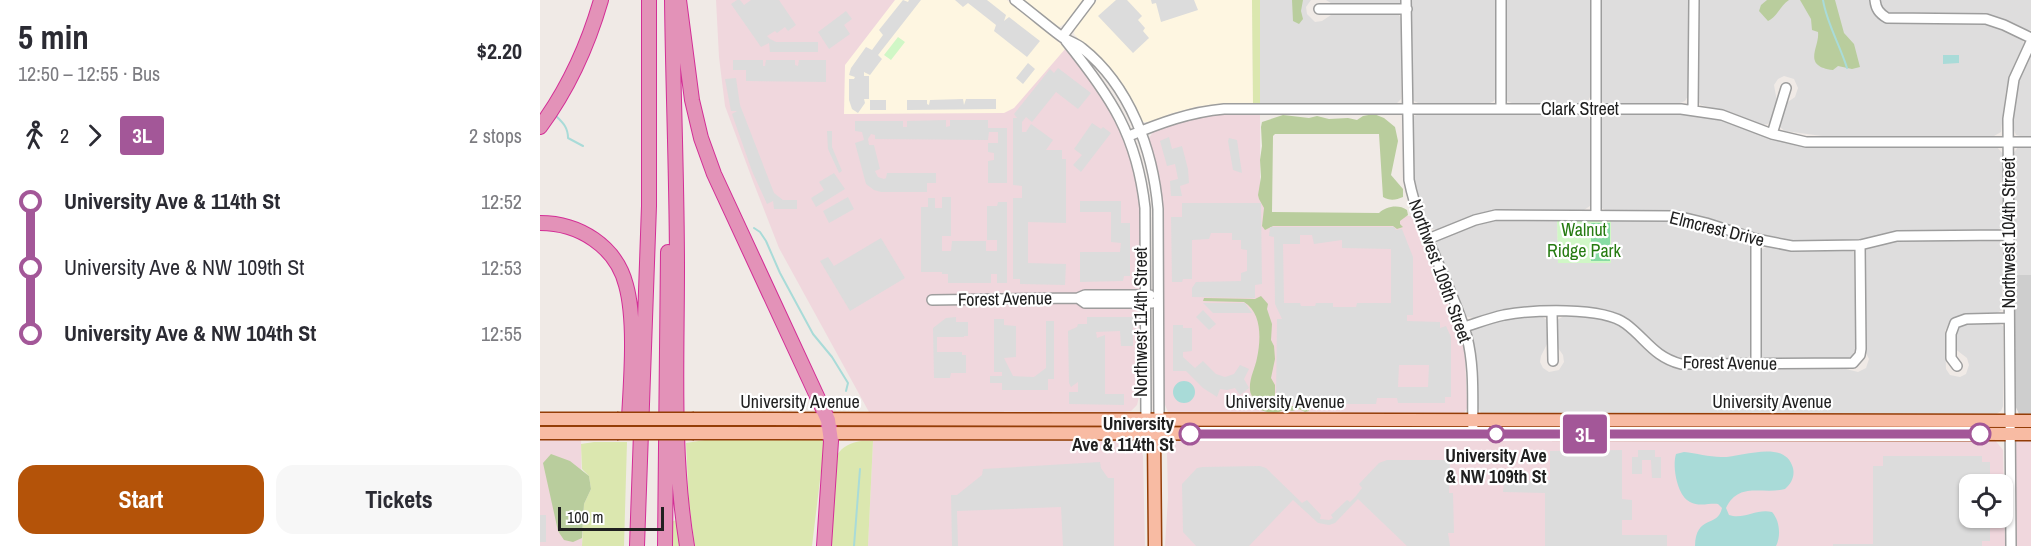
<!DOCTYPE html>
<html lang="en">
<head>
<meta charset="utf-8">
<style>
	body { margin:0; font-family:"Archivo Narrow",sans-serif; background:#f7f7f7; color:#2b2b33; height:100vh; display:flex; flex-direction:column; font-size:22px; white-space:nowrap }
	* { box-sizing:border-box; margin:0 }
	p { font-size:20px; color:#7c7c81 }
	.icon { flex:none; width:33px; height:33px; fill:none; stroke:currentColor; stroke-width:2; stroke-linecap:round; stroke-linejoin:round }
	.map { position:relative; flex:1; overflow:hidden }
	.side { display:flex; flex-direction:column; background:#fff; width:540px }
	.side>* { flex:none }
	.badge { padding:0 12px; border-radius:4px; font-size:21px; line-height:39px }
	.fabs { position:absolute; left:1419px; top:474px; display:grid; gap:12px }
	.fabs a { display:grid; place-items:center; width:54px; height:54px; border-radius:12px; background:#fff; box-shadow:0 2px 4px #0004; font-size:30px }
	.scale { position:absolute; left:18px; bottom:15px; width:106px; box-sizing:border-box; padding-left:6px; border:3px solid #202020; border-top:0; font-size:16px; line-height:21px; white-space:nowrap; color:#202020; -webkit-text-stroke:4px #fff; paint-order:stroke }
	.map>.badge { position:absolute; translate:-50% -50%; box-shadow:0 0 0 3px #fff }
	.legs { display:flex; align-items:center; gap:9px; height:66px; padding:0 18px; font-size:20px }
	.legs p { margin-inline-start:auto }
	.headline { display:flex; align-items:center; justify-content:space-between; height:102px; padding:0 18px }
	h1 { font-size:33px; font-weight:800; line-height:45px }
	.primary-button { display:flex; gap:12px; margin-top:auto; padding:12px 18px }
	.primary-button a { flex:1; height:69px; border-radius:18px; background:#b45309; color:#fff; font-size:24px; font-weight:800; line-height:69px; text-align:center }
	.primary-button a+a { background:#f7f7f7; color:#2b2b33 }
	ul { padding:0 18px; list-style:none }
	li { display:flex; align-items:center; gap:21px; height:66px; font-size:22px }
	li i { display:grid; place-items:center; width:9px; height:100%; margin:0 8px; background:currentColor }
	li i::after { content:''; width:15px; height:15px; margin:-8px; border:4px solid; border-radius:50%; background:#fff }
	li p { margin-inline-start:auto }
	li:first-child i { background:linear-gradient(#0000 50%,currentColor 0) }
	li:last-child i { background:linear-gradient(currentColor 50%,#0000 0) }
	main { display:flex; flex:1; min-height:0 }
	.map>svg:first-child { display:block }
	.residential { fill:#dedddd }
	.commercial { fill:#f0d7dd; fill-rule:evenodd }
	.education { fill:#fef6e1 }
	.religious { fill:#cecece }
	.grass { fill:#dbe7af }
	.forest { fill:#b9cd9d }
	.park { fill:#d0f7c6 }
	.pitch { fill:#88dba3 }
	.parking { fill:#dcdcdc; fill-rule:evenodd }
	.water { fill:#a9dbd8 }
	.lines { fill:none; stroke-linecap:round; stroke-linejoin:round }
	.stream { stroke:#a9dbd8; stroke-width:2 }
	.minor-casing { stroke:#9d9d9d; stroke-width:12 }
	.major-casing { stroke:#943d07; stroke-width:15 }
	.highway-casing { stroke:#d32e96; stroke-width:16 }
	.minor { stroke:#fff; stroke-width:9 }
	.major { stroke:#f8bba3; stroke-width:12 }
	.highway { stroke:#e392b8; stroke-width:14 }
	.major-bridge-casing { stroke:#943d07; stroke-width:15; stroke-linecap:butt }
	.major-bridge { stroke:#f8bba3; stroke-width:12 }
	.line-1-casing { stroke:#fff; stroke-width:14 }
	.line-1 { stroke:#a35798; stroke-width:9 }
	.stop-1-dot { fill:#fff; stroke:#a35798; stroke-width:3 }
	.labels { text-anchor:middle; stroke-width:4.5; stroke-linejoin:round; paint-order:stroke }
	.street-label { font-size:18px; fill:#202020; stroke:#fff }
	.park-label { font-size:18px; fill:#267b11; stroke:#fff }
	.stop-label { font-size:18px; font-weight:bold; fill:#202020; stroke:#fff; text-anchor:end }
</style>
</head>
<body>
<main>
<section class="side">
<div class="headline"><div><h1>5 min</h1><p>12:50 – 12:55 · Bus</p></div><b>$2.20</b></div>
<div class="legs"><svg class="icon" aria-label="walk" viewBox="0 0 24 24"><circle cx="13" cy="4" r="2"/><path d="M13 8l-2 6 4 7M11 14l-3 7M7 12l3-4h3l4 4"/></svg>2<svg class="icon" aria-label="forward" viewBox="0 0 24 24"><path d="M9 5l7 7-7 7"/></svg><b class="badge" style="background:#a35798;color:#fff">3L</b><p>2 stops</p></div>
<ul>
<li><i style="color:#a35798"></i><b>University Ave &amp; 114th St</b><p>12:52</p></li>
<li><i style="color:#a35798"></i><span>University Ave &amp; NW 109th St</span><p>12:53</p></li>
<li><i style="color:#a35798"></i><b>University Ave &amp; NW 104th St</b><p>12:55</p></li>
</ul>
<div class="primary-button"><a>Start</a><a>Tickets</a></div>
</section>
<div class="map">
<svg width="1491" height="546" viewBox="0 0 1491 546">
	<rect width="100%" height="100%" fill="#f0eae6"/>
	<path class="residential" d="M720,0H771L766,7L767,14L775,22L782,21L794,13L859,15L862,21L861,99L856,104H720Z
		M786,0H862L858,5H794Z
		M870,0H956V97L954,101L950,103H878L872,100Z
		M965,0H1051V95L1048,101L1042,103H972L967,101L965,96Z
		M1059,0H1148V96L1145,101L1140,103L1067,104L1061,101Z
		M1156,0H1330L1334,13L1344,21L1441,22L1455,25L1480,37L1484,43L1473,67L1466,90L1461,132L1454,136H1282L1245,131L1241,128L1239,124L1245,104L1255,97L1258,88L1254,79L1244,76L1238,79L1234,85L1237,102L1232,120L1228,124L1223,125L1193,113L1161,105L1156,99Z
		M1338,0H1491V30L1486,31L1463,20L1443,14H1350L1340,8Z
		M1491,53V136H1480L1476,135L1473,128L1474,102L1481,75Z
		M879,114L1046,115L1051,121L1050,206L1044,210L948,211L932,216L897,230L892,229L887,225L881,211L873,179L872,117Z
		M1066,114H1144L1165,116L1186,121L1228,137L1257,144L1457,147L1463,154V225L1458,230L1360,231L1313,241H1250L1228,238L1139,212L1065,210L1059,206L1060,118Z
		M1491,146V275H1473V154L1478,147Z
		M1017,218L1018,263H1071V218H1120L1145,221L1206,240L1211,246V354L1209,357L1204,359L1138,358L1124,354L1080,315L1060,308H986L954,312L933,318L925,316L896,246L897,240L948,220Z
		M1458,239L1463,245L1462,310L1455,314L1420,315L1410,321L1405,331L1406,369L1410,375L1420,377L1426,374L1429,365L1427,358L1414,348L1413,334L1419,324L1455,322L1463,326V406L1461,411L1453,416L942,415L937,406V372L931,335L932,329L954,320L983,316H1001L1007,320L1008,342L1001,356L1000,362L1003,368L1009,372L1019,370L1024,362L1023,355L1016,345L1017,320L1024,316H1053L1065,317L1086,329L1111,355L1123,362L1135,366L1302,368L1318,372L1326,368L1329,359L1324,349V251L1325,249L1356,240Z
		M1228,246L1245,249H1307L1314,252L1316,348L1312,356L1307,359H1227L1222,357L1220,354L1219,251Z"/>
	<path class="commercial" d="M176,0H467L518,41L537,59L563,93L589,149L600,195L601,216V285L599,317V397L597,405L591,411L583,412H329L239,248L214,184L185,106L179,57Z
		M684,114H720V197L730,215L873,216L922,340L925,357L927,403V408L923,415H634L628,412L623,400L622,217L616,167L609,138L613,132L634,123L651,118Z
		M0,433H41L42,546H0Z
		M1470,434H1491V546H1471Z
		M636,439H1454L1463,450L1465,546H625L628,498L627,452L631,443ZM1430,484H1462V518H1430Z
		M333,441H588L594,443L600,447L603,456L605,546H328Z"/>
	<path class="education" d="M355,0H467L526,48L474,108L464,113L304,114L305,65Z
		M483,0H544L526,23L519,27Z
		M557,0H712L713,104L659,106L630,114L611,122H603L544,45L534,34L535,27Z"/>
	<path class="religious" d="M1473,275H1491V416L1479,414L1475,405Z"/>
	<path class="grass" d="M712,0H720V104H713Z
		M177,438H283V455L272,546H155L149,504L146,443Z
		M321,441H333L328,546H288L297,455C303,446 310,443 321,441Z
		M54,442H87L84,546H42L44,504L51,489L49,476L42,469L41,444Z
		M137,520L141,546H132L133,521Z"/>
	<path class="forest" d="M752,0H763L761,11L763,19L759,24L753,21Z
		M1227,0H1249C1240,6 1237,17 1228,21L1219,11L1221,5Z
		M1260,0H1295L1304,33L1314,44L1320,67L1312,69L1298,66L1293,70C1261,66 1280,47 1278,32L1272,30L1271,19Z
		M834,114L844,118L855,127L858,141L851,175L863,189V197C856,200 850,201 843,197L839,134H735L733,136L732,212L839,213C846,206 859,204 867,210L868,215L860,221V224L863,227L857,229L853,226H733L725,230L722,226L724,208L719,199L718,195L721,177L720,160L722,146L721,127L722,122L743,115L769,118L777,116L789,119L808,118L817,120L823,116Z
		M721,296L728,304L727,309L732,324L731,340L734,346L735,359L731,378L735,385V394L733,404L736,407L769,405V411L765,412L759,409L752,411L744,409C738,415 728,413 721,410C718,403 710,396 710,390C709,378 715,369 717,358C721,339 722,313 704,302L663,301L664,298L715,299Z
		M11,454L30,461L49,476L51,489L44,504L42,538L33,542L24,540L18,531L3,463Z"/>
	<path class="park" d="M358,37L365,42L351,60L344,55Z
		M1017,218H1071V263H1018Z"/>
	<path class="pitch" d="M1051,223H1070V261H1051Z"/>
	<path class="parking" d="M197,0H200L204,5L211,0H239L256,25L248,31L245,27L237,33L235,31L227,36L230,39L236,42H278V52H230L229,43L221,47L191,4Z
		M363,0L368,2L369,0H381L338,55L342,59L330,75L324,72V76H329V99H324L325,103L318,113L312,109L309,100V79H314L315,77L309,75L311,68L326,47L332,50L343,35L339,30Z
		M415,0H447L466,15L464,21L469,17L500,41L487,57L454,31L456,25L428,3L423,7Z
		M576,0H587L602,16L598,20L605,28L603,31L609,38L593,53L558,16Z
		M611,0H654L658,10L621,22L616,3L612,4Z
		M306,11L312,19L304,25L310,34L289,49L278,32Z
		M193,60H223V66H225L226,60H255V65L258,66L259,60H286V82L206,81V70H193Z
		M488,63L495,69L483,84L476,78Z
		M518,68L551,93L538,109L516,92L492,122L486,117L482,122V132H486L491,124L513,140L506,150H522V159H526V223L488,222V263L526,264L525,285L480,284V279H473V198H482V186L473,185V118H477L474,114L510,69L514,73Z
		M196,78L200,105L234,193L243,200H257V209H234L233,201L227,204L212,171L192,114L197,111H191L185,79Z
		M423,99L424,105L426,99H456V109L367,110V100H387V104L389,105L390,100Z
		M330,100H346V110H330Z
		M406,120V127L410,126V120H448V128H467V183H448V161L454,160V153L448,152V143H458V132H449L448,140L335,139V135L331,134L328,139L329,145H334L340,169L335,171L338,177L344,179L346,178L347,173H396V183H387V192H341L334,190L326,184L315,143L324,140L322,132L315,131V121H363V127H367V121Z
		M552,123L561,129L563,127L571,133L541,172L533,165L542,155L534,149Z
		M287,131H292V147L302,171L299,173L288,149Z
		M629,137L632,149L642,146L648,169L649,183L640,186L642,196H631L630,181L638,179L635,164L627,166L620,141Z
		M689,138L697,140L702,173L693,170L688,141Z
		M294,173L305,189L276,207L271,198L284,190L279,182Z
		M308,197L314,209L289,223L283,211Z
		M402,197H411V236H402V251H411L412,241H446V251H457V240H447V206H457L458,202H467V283H457V274H451V283H408V274H402V272H381V207H388V198H395V208H402Z
		M540,201H581V223H590V276H584L583,281L540,282V252H580L581,243L571,242V212H540Z
		M642,203H721L722,284L715,285V298L652,297V288L656,282L701,281V273L707,271V250L701,249V240H692V233H671L669,239L652,240V279H643L642,282H632L631,217H642Z
		M730,227H854L856,230L862,229L873,257V315H867V321L900,322V328L906,326L911,337V397H905V403H858L857,398H837L836,404H799V399H772L771,404H744V398H736L737,319H742L735,304L734,237L729,236ZM760,235H772L774,244L802,240V248L851,249V303H817L816,307H793V303H776L775,306H761L760,303H744L743,244H760ZM859,365H889L888,387H858Z
		M341,238L365,278L310,311L280,261L288,257L294,266Z
		M663,303H705L712,313H673Z
		M663,310L676,324L669,330L656,317Z
		M416,317V322H428V336H424V337H397V352H422V355H426V373H411L410,378H394L393,328L406,318Z
		M547,317H593V346H581L580,331L556,332L557,338L565,335V394H584V405L529,404V392H538V382L531,387L529,383L528,331L537,327L538,324H547Z
		M454,319H464V325L476,326V357L464,358L473,376L494,377L506,368V321H514V379H508V390H462V383H450V376H462V372H454Z
		M633,325H643V328H652V351L643,352V357L655,368L663,361L676,374L685,377L694,374L700,365L709,369L704,379L709,388L700,395L695,388L687,390L680,389L677,397L663,388L646,371H633Z
		M1082,450V499L1092,500V520H1082V535H1127V546H1005V493L963,492L965,471H985L986,481L1010,480V451Z
		M1098,450H1115V457H1121V478H1112L1111,460H1102V474H1092V457H1098Z
		M1343,456H1442V462H1450V484H1430V518H1450V541H1442V546H1293V544H1333V466H1343Z
		M847,460H910L909,493H913L914,533H908L910,546H867L818,499L795,523L789,525L778,523L753,500L709,546H656L643,532L642,484L657,468L663,467L720,466L726,468L762,503L767,500L781,515L780,519L789,520L793,518L791,515L807,500L810,502L816,496L822,488L819,484L839,463Z
		M560,462L561,468L568,478H574V546H523L521,507L417,511L418,546H412L411,495H417L442,475L443,469Z
		M0,515H6V542H0Z"/>
	<path class="water" d="M1403,55H1419V63L1403,64Z
		M633 392a11 11 0 1 1 22 0a11 11 0 1 1-22 0Z
		M1144,452C1156,453 1169,457 1181,457C1200,458 1245,438 1253,468C1255,477 1251,484 1245,489C1222,495 1199,481 1186,508L1189,515C1204,520 1217,508 1232,512C1240,521 1241,536 1236,546H1155C1156,514 1178,528 1182,508L1178,504C1169,503 1159,507 1150,502C1137,496 1132,466 1136,454Z"/>
	<g class="lines">
		<path class="stream" d="M1283,0C1287,24 1300,45 1307,68
			M15,115C23,123 28,127 28,138L43,146
			M214,228L220,232L226,241L240,273L273,334L292,357L308,383L306,391
			M314,546L320,469"/>
		<g class="minor-casing">
			<path id="minor" d="M475,0C491,12 506,25 522,37C528,41 536,43 542,48C590,86 613,150 618,209L619,420
				M866,0L869,180C880,235 912,284 927,337C935,369 932,401 933,434
				M1335,0C1336,9 1339,13 1347,18L1446,19L1464,25L1491,38
				M779,9H867
				M522,37L550,0
				M526,41C571,97 597,135 605,208L606,420
				M961,109V0
				M1153,110L1154,0
				M1232,134L1246,88
				M589,136C620,123 650,112 684,109H1141L1182,115L1232,134L1266,142H1491
				M1056,215V0
				M888,239L935,220L956,215L1137,216L1166,223L1216,239L1252,246L1320,245L1357,236L1469,235
				M1216,239V364
				M538,298L545,303H612
				M392,300L538,298L545,295H610
				M1012,312L1013,361
				M924,327C937,323 950,318 964,315C992,310 1062,306 1086,324C1106,339 1114,357 1141,364L1313,363L1320,355L1321,349L1320,245
				M1417,366L1411,358V334L1415,323L1426,319L1469,318
				M1471,546L1468,119L1474,79L1491,42"/>
		</g>
		<g class="major-casing">
			<path id="major" d="M0,419H77
				M154,419L1491,421
				M0,433H77
				M154,433L1491,434
				M615,546L614,434L617,428"/>
		</g>
		<g class="highway-casing">
			<path id="highway" d="M132,0C133,90 137,179 137,269C137,360 132,455 147,546
				M139,0L152,100L161,138L174,174L288,420L291,441L284,546
				M0,127C28,89 48,45 61,0
				M0,223C39,223 76,246 86,285C96,321 91,380 89,418L93,431
				M97,546L109,206V0
				M125,546L128,252"/>
		</g>
		<use href="#minor" class="minor"/>
		<use href="#major" class="major"/>
		<use href="#highway" class="highway"/>
		<g class="major-bridge-casing">
			<path id="major-bridge" d="M77,419H154
				M77,433H154"/>
		</g>
		<use href="#major-bridge" class="major-bridge"/>
	</g>
	<g class="lines">
		<g class="line-1-casing">
			<path id="line-1" d="M650,434H1440"/>
		</g>
		<use href="#line-1" class="line-1"/>
	</g>
	<g class="stop-1-dot">
		<circle cx="650" cy="434" r="10"/>
		<circle cx="956" cy="434" r="8"/>
		<circle cx="1440" cy="434" r="10"/>
	</g>
	<g class="labels">
		<g class="street-label">
			<text x="1040" y="115">Clark Street</text>
			<text transform="translate(1177 229) rotate(14)" y="6">Elmcrest Drive</text>
			<text transform="translate(1469 233) rotate(-90)" y="6">Northwest 104th Street</text>
			<text transform="translate(900 271) rotate(70)" y="6">Northwest 109th Street</text>
			<text transform="translate(465 299) rotate(-1)" y="6">Forest Avenue</text>
			<text transform="translate(601 322) rotate(-90)" y="6">Northwest 114th Street</text>
			<text transform="translate(1190 363) rotate(1)" y="6">Forest Avenue</text>
			<text x="260" y="408">University Avenue</text>
			<text x="745" y="408">University Avenue</text>
			<text x="1232" y="408">University Avenue</text>
		</g>
		<g class="park-label">
			<text x="1044" y="236">Walnut<tspan x="1044" dy="21">Ridge Park</tspan></text>
		</g>
		<g class="stop-label">
			<text x="634" y="430">University<tspan x="634" dy="21">Ave &amp; 114th St</tspan></text>
			<text x="956" y="462" text-anchor="middle">University Ave<tspan x="956" dy="21">&amp; NW 109th St</tspan></text>
		</g>
	</g>
</svg>
<div class="fabs">
<a><svg class="icon" aria-label="locate" viewBox="0 0 24 24"><circle cx="12" cy="12" r="6"/><path d="M12 2v4M12 18v4M2 12h4M18 12h4"/></svg></a>
</div>
<div class="scale">100 m</div>
<b class="badge" style="left:1045px;top:434px;background:#a35798;color:#fff">3L</b>
</div>
</main>
</body>
</html>
